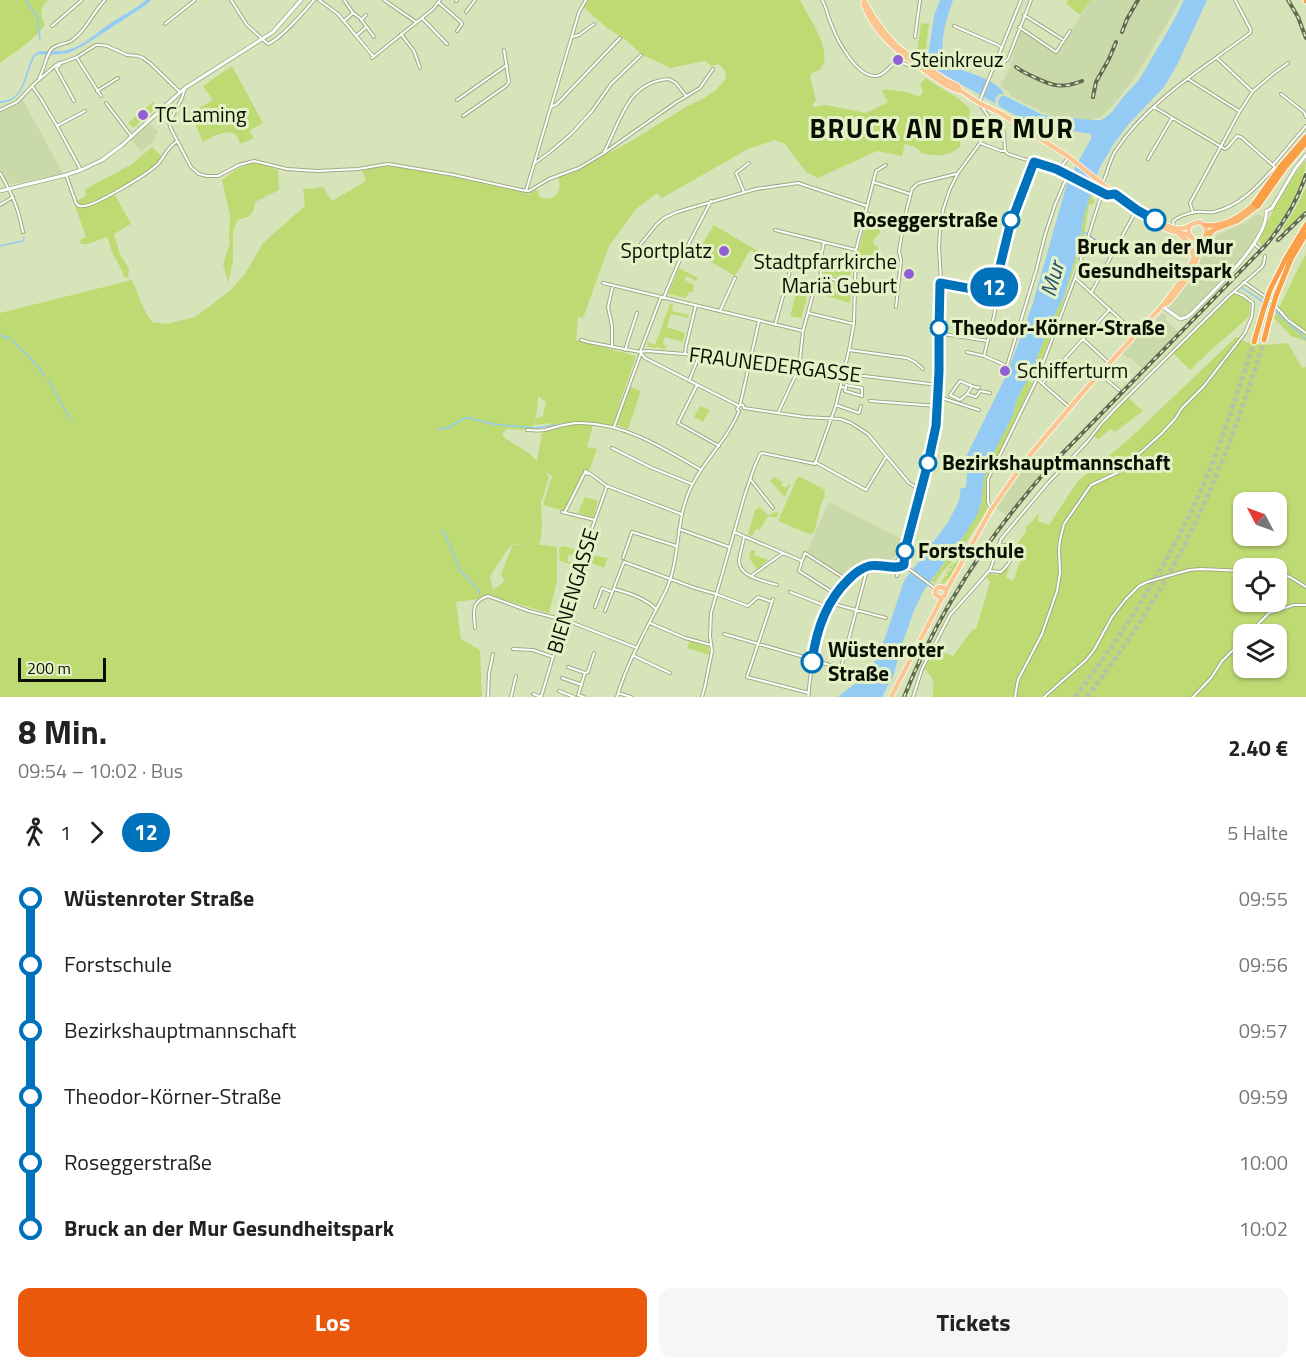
<!DOCTYPE html>
<html lang="de">
<head>
<meta charset="utf-8">
<style>
	body { margin:0; font-family:"Titillium Web",sans-serif; background:#f6f6f6; color:#222; height:100vh; display:flex; flex-direction:column; font-size:22px; white-space:nowrap }
	* { box-sizing:border-box; margin:0 }
	p { font-size:20px; color:#767676 }
	.icon { flex:none; width:33px; height:33px; fill:none; stroke:currentColor; stroke-width:2; stroke-linecap:round; stroke-linejoin:round }
	.map { position:relative; height:697px; overflow:hidden }
	.drawer { display:flex; flex-direction:column; background:#fff; flex:1 }
	.drawer>* { flex:none }
	.badge { padding:0 12px; border-radius:20px; font-size:21px; line-height:39px }
	.needle { width:39px; rotate:311deg }
	.fabs { position:absolute; left:1233px; top:492px; display:grid; gap:12px }
	.fabs a { display:grid; place-items:center; width:54px; height:54px; border-radius:12px; background:#fff; box-shadow:0 2px 4px #0004; font-size:30px }
	.scale { position:absolute; left:18px; bottom:15px; width:88px; box-sizing:border-box; padding-left:6px; border:3px solid #0b0f03; border-top:0; font-size:16px; line-height:21px; white-space:nowrap; color:#0b0f03; -webkit-text-stroke:4px #e4f1c7; paint-order:stroke }
	.map>.badge { position:absolute; translate:-50% -50%; box-shadow:0 0 0 3px #fff }
	.legs { display:flex; align-items:center; gap:9px; height:66px; padding:0 18px; font-size:20px }
	.legs p { margin-inline-start:auto }
	.headline { display:flex; align-items:center; justify-content:space-between; height:102px; padding:0 18px }
	h1 { font-size:33px; font-weight:700; line-height:45px }
	.action { display:flex; gap:12px; margin-top:auto; padding:12px 18px }
	.action a { flex:1; height:69px; border-radius:12px; background:#ea580c; color:#fff; font-size:24px; font-weight:700; line-height:69px; text-align:center }
	.action a+a { background:#f6f6f6; color:#222 }
	ul { padding:0 18px; list-style:none }
	li { display:flex; align-items:center; gap:21px; height:66px; font-size:22px }
	li i { display:grid; place-items:center; width:9px; height:100%; margin:0 8px; background:currentColor }
	li i::after { content:''; width:15px; height:15px; margin:-8px; border:4px solid; border-radius:50%; background:#fff }
	li p { margin-inline-start:auto }
	li:first-child i { background:linear-gradient(#0000 50%,currentColor 0) }
	li:last-child i { background:linear-gradient(currentColor 50%,#0000 0) }
	.map>svg:first-child { display:block }
	.built { fill:#cad9a9 }
	.green { fill:#beda73; fill-rule:evenodd }
	.water { fill:#94cbf5 }
	.lines { fill:none; stroke-linecap:round; stroke-linejoin:round }
	.stream { stroke:#94cbf5; stroke-width:1.5 }
	.motorway-tunnel { stroke:#b8c49f; stroke-width:5; stroke-dasharray:5 2.5; stroke-linecap:butt }
	.minor-casing { stroke:#9fab83; stroke-width:4 }
	.tertiary-casing { stroke:#9fab83; stroke-width:4.5 }
	.secondary-casing { stroke:#9fab83; stroke-width:4.5 }
	.primary-casing { stroke:#fff; stroke-width:6 }
	.trunk-casing { stroke:#fff; stroke-width:6 }
	.motorway-casing { stroke:#fff; stroke-width:7 }
	.minor { stroke:#fff; stroke-width:2 }
	.tertiary { stroke:#fff; stroke-width:3 }
	.secondary { stroke:#fff; stroke-width:3 }
	.primary { stroke:#fbc590; stroke-width:4.5 }
	.trunk { stroke:#fab26b; stroke-width:4.5 }
	.motorway { stroke:#f99f46; stroke-width:5 }
	.rail-casing { stroke:#616950; stroke-width:4 }
	.rail { stroke:#e4f1c7; stroke-width:1.5; stroke-dasharray:4.5; stroke-linecap:butt }
	.motorway-bridge-casing { stroke:#fff; stroke-width:7; stroke-linecap:butt }
	.motorway-bridge { stroke:#f99f46; stroke-width:5 }
	.line-1-casing { stroke:#fff; stroke-width:14 }
	.line-1 { stroke:#0072bc; stroke-width:9 }
	.poi-dot { fill:#945ed7; stroke:#e4f1c7; stroke-width:2 }
	.stop-1-dot { fill:#fff; stroke:#0072bc; stroke-width:3 }
	.labels { text-anchor:middle; stroke-width:6; stroke-linejoin:round; paint-order:stroke }
	.poi-label { font-size:21px; fill:#0b0f03; stroke:#e4f1c7; text-anchor:start }
	.stop-label { font-size:21px; font-weight:bold; fill:#0b0f03; stroke:#e4f1c7; text-anchor:start }
	.street-label { font-size:21px; fill:#0b0f03; stroke:#e4f1c7 }
	.water-label { font-size:22px; font-style:italic; fill:#224b68; stroke:#e4f1c7 }
	.district-label { font-size:27px; font-weight:bold; letter-spacing:1.5px; fill:#0b0f03; stroke:#e4f1c7 }
</style>
</head>
<body>
<div class="map">
<svg width="1306" height="697" viewBox="0 0 1306 697">
	<rect width="100%" height="100%" fill="#d7e4ba"/>
	<path class="built" d="M1091,0H1180L1160,36L1134,79L1112,106L1101,117L1091,120L1053,117L1010,96V93L1000,86L1010,67L1020,30L1022,29L1056,53Z
		M22,99L35,122L63,174L14,184L8,183L0,170V111L17,104Z
		M150,123L158,132L151,144L141,152L131,140Z
		M1257,214H1260L1262,216L1263,220L1252,244L1234,267L1188,314L1184,316H1179L1174,312L1169,307L1170,304L1188,281L1196,267L1204,250L1208,248L1217,235L1244,223Z
		M1163,313L1167,316L1165,319L1178,332L1142,368L1132,359L1126,357L1122,353Z
		M1031,459L1044,470L1006,515L996,508Z
		M829,502L902,539L898,554L892,559L867,562L858,565L844,575L806,553Z"/>
	<path class="green" d="M0,0H48C39,8 40,15 45,25C33,41 16,51 0,63Z
		M588,0H800C808,17 828,42 824,62C824,63 821,69 820,70L813,72L810,77L816,100L812,107L826,105L866,113L888,102L882,91L884,89L907,92L920,97L923,91L920,85L925,78L959,99L970,109L969,118H974L971,128L967,127L965,131L963,130L962,132L965,135L960,142V147C945,158 938,156 921,153C918,147 911,146 905,144L902,156L877,151L818,178L806,172L785,144L775,140L748,149L662,198L657,193L636,209L609,246L583,318L578,317L576,340L636,356L622,396L613,426L593,425L587,447L597,449L589,471H583L565,511L543,505L552,476L545,471L549,477L541,503L542,526L540,543L536,544L557,547V581L549,613L494,597L456,602L461,639L480,650L482,697H0V313L132,280L144,309L152,322L167,324L195,317L231,290L245,274L263,243L305,206L303,188L309,189L323,187L332,201L366,181L362,170L387,165L470,180L512,189L529,194L536,189L541,198C556,202 563,190 558,178L572,173L633,140L688,106L706,97L716,90L725,80L726,72L719,64L712,66L704,61L671,68L642,55L626,40L607,28L583,7ZM538,396L546,402L543,416L535,419V425L550,423L542,434L537,461C528,450 512,445 502,435L506,429L526,430L533,427L537,410ZM516,544L526,546L516,545L512,546L501,575L505,581L493,590L490,576L510,546Z
		M1069,0H1091L1080,15L1066,3Z
		M921,23L929,24L925,54L917,53Z
		M232,66L263,123L249,131L254,138L240,144C240,143 237,136 236,135C228,127 211,138 203,142L191,114L192,112L213,100L203,86Z
		M153,102L157,107L133,128L128,123Z
		M152,147L163,158C151,175 132,184 114,193L131,224L114,234L120,255L129,268L128,278L124,277C121,267 117,261 112,252C110,248 110,242 107,237L88,244H81L80,240L86,237L74,203L87,195L84,190L132,164Z
		M1306,161C1305,186 1279,226 1262,246L1259,241C1270,215 1286,181 1306,161Z
		M254,163L262,164L278,170L279,190L255,202C254,216 249,217 237,220L233,232V260L228,283L223,264L230,243L229,237L230,215L222,180L237,169Z
		M1306,187V210L1284,232L1283,228L1296,208Z
		M1092,190L1095,191L1092,198L1094,200V204H1089L1082,246L1057,319L1035,377L1030,375L1050,324L1064,296L1078,248L1084,215Z
		M867,218L882,222L879,234L874,239L873,244L878,247L877,260H862V256H860L859,250Z
		M714,225L761,253L760,255L750,250L735,276L697,253Z
		M1306,255V341L1291,336L1274,318L1302,261Z
		M826,262L852,268L849,280L824,274Z
		M679,268L698,278L696,281L686,276L685,280L694,285L693,292H689L686,298L668,294Z
		M825,281L851,288L850,303L820,294Z
		M796,294L807,297L801,318L790,316Z
		M1234,294L1242,297L1250,303L1249,316L1232,332L1215,346L1190,370L1173,353L1213,313L1215,314L1219,308Z
		M670,304H673L672,311L689,315L688,318L671,314L667,327L685,333L683,342L665,337L663,344L666,346V349L659,348L658,346L655,348L648,347L647,342L655,345Z
		M1236,337C1252,347 1269,345 1288,343L1302,368L1306,367V697H932C935,685 934,678 925,669L934,649L953,656L973,629H976L990,582L986,577L990,574L998,575L1009,567L1006,577L1013,581L1023,553L1015,547L1027,530L1025,528L1028,525H1029L1038,514L1039,515L1038,521L1049,525L1077,482L1128,440ZM1244,502H1276V536H1244ZM1244,568H1276V602H1244ZM1244,634H1276V668H1244Z
		M1027,380L1032,383L988,478L986,486L987,510L956,558L942,572L935,583L931,581L963,537L977,515L981,504L984,477L992,456L1003,432L1007,428L1016,402Z
		M630,387L641,391L628,429L617,425Z
		M1127,397L1143,411L1115,432L1111,429L1098,439L1093,436L1102,424Z
		M700,406L710,410L703,422L694,417Z
		M798,476L825,490L824,493L825,496L821,504L814,533L809,534L778,521Z
		M774,477L780,481L783,482L781,485L786,488L789,484L790,485L785,497L770,481Z
		M585,497L598,501L593,517L578,513Z
		M760,507L765,513L770,515L775,512L779,513L776,518L768,516L760,530L756,529L752,536L748,535L755,510Z
		M563,546L574,549L582,554L580,558L569,554L567,561L575,564L573,565L560,561L559,549Z
		M751,550L755,551L754,555L768,560L757,569L749,558Z
		M589,555L608,558L604,568L587,561Z
		M958,561L959,562C955,572 950,581 940,585L945,576H948L946,573L952,569L950,568L949,569H947L953,564Z
		M690,641L709,647V655L687,648Z"/>
	<path class="water" d="M146,0H151L146,5L83,46L68,53L51,55L39,54L35,56C25,74 26,102 0,103V101C21,101 23,81 29,65C31,61 32,56 36,53C42,49 59,53 68,50C85,45 97,32 111,23C123,15 136,9 146,0Z
		M940,0H953C947,18 941,35 943,54L961,67L960,69C974,75 999,81 1004,94H999L995,99L996,103H994C972,89 948,79 927,64L934,16Z
		M1184,0H1207L1178,63L1164,87L1127,126L1113,145L1099,169L1084,215L1078,248L1064,296L1050,324L1032,370L1016,402L1012,417L992,456L984,477L981,504L977,515L963,537L924,590L915,608L901,647L894,674L882,697H838L857,682L873,665L885,638L904,581L949,521C953,510 962,501 960,489L966,487L967,475L963,463L1007,374L1033,303L1068,180L1091,139V134L1060,129L1024,120L999,106L998,101L1001,96H1005L1043,115L1091,120H1101L1105,118L1112,112L1124,96L1139,80L1173,22Z"/>
	<g class="lines">
		<path class="stream" d="M26,0C30,6 32,11 37,16L40,39
			M1082,232L1086,233L1099,242
			M0,246L23,241L24,238
			M1242,288L1270,306
			M1273,309L1306,339
			M0,335L10,339
			M13,341L31,359L45,376
			M48,380L69,417
			M71,419L72,421
			M438,429L448,428L464,418H470L492,424L534,428L564,424
			M441,531L445,534L460,570L477,588L480,594"/>
		<path class="motorway-tunnel" d="M1075,697C1126,630 1172,558 1205,481C1224,435 1239,389 1254,342
			M1087,697C1128,643 1166,585 1195,523C1223,464 1245,403 1264,340"/>
		<g class="minor-casing">
			<path id="minor" d="M231,0L247,25L268,44C283,37 303,13 314,0
				M319,0L338,14L373,56
				M344,0L353,13L360,18L374,37
				M384,0L416,22
				M822,0C827,8 828,18 832,26C838,42 857,77 876,76C886,76 890,62 899,62C902,62 905,64 908,65L912,61
				M1021,0L979,103L991,120L997,125L1004,133L1005,151L1008,154L1056,169L1107,195L1115,194
				M456,1L457,0
				M438,2L461,22L462,24L457,31
				M466,12L475,0
				M1024,15L1062,39
				M422,18L447,44
				M361,20L366,15
				M344,21L353,13
				M165,24L195,0
				M52,26L82,0
				M954,26L998,45L1002,48
				M1019,27L1056,52L1070,31
				M401,34L414,51L420,68
				M356,36L365,28
				M572,37L579,35L594,24
				M915,37L920,0
				M77,58L101,96
				M372,58L433,9L440,0
				M1217,58L1252,91
				M997,62L1002,64L1008,59L1031,0
				M59,63L60,65L56,68L74,101
				M39,78C44,70 45,60 50,51C54,44 64,45 71,41C87,30 92,13 105,0
				M1188,79L1239,111
				M32,86L41,99L57,126
				M185,88L182,98L169,123L172,131L191,167L199,174L207,176H218L239,165L254,161L287,169L317,171L358,169L388,164L454,175L526,191
				M97,91L118,78
				M1281,94L1304,112L1306,117
				M457,100L507,65
				M106,103L132,137
				M551,107L557,104L620,38
				M1154,107L1225,149L1228,147L1237,136L1241,137L1275,167C1258,186 1240,206 1214,212C1208,213 1201,211 1195,212C1188,213 1178,217 1173,221L1174,226
				M0,110L17,102L35,83L56,65L77,57L96,45H100L107,46L127,55L138,56L143,58L150,63L180,92
				M463,116L506,86L509,82L504,50
				M980,143L1001,151H1005
				M604,152C621,122 626,82 669,79L676,83L686,96
				M1148,159L1172,118
				M535,163L550,152L572,133L592,111L611,84L641,55
				M1273,165L1306,126
				M1056,169L1060,168L1069,157
				M81,170L57,126L85,111
				M0,173C13,196 18,207 23,232
				M66,175L76,203C77,204 78,206 80,206C90,210 149,173 158,164C165,156 166,149 176,142
				M873,182L910,194
				M1102,184C1108,173 1109,160 1116,150C1149,100 1204,68 1250,33L1251,30L1235,0
				M526,191H529L549,179L579,168L604,153L675,103L700,88L713,69
				M526,191L579,12L586,0
				M744,192L736,173L749,163
				M0,205L13,197
				M865,213L884,219
				M1193,213L1190,203L1240,111L1253,91L1273,74L1288,63
				M885,219L904,223
				M775,230L856,250
				M1088,237L1113,254
				M1254,244L1260,249
				M636,250L656,225L664,218L677,212L756,189L798,183L867,206
				M821,276L855,285L897,286
				M1075,278L1131,329
				M1244,282L1271,301L1288,320L1306,333
				M603,283L803,331
				M941,283L989,292L993,291
				M785,287L812,293
				M994,291L1009,225L1034,162
				M1091,293L1136,211
				M664,297L678,264L711,201
				M896,307L901,260L899,251L905,216L912,189L916,185L919,183L956,174
				M720,311L735,278
				M808,313L854,324
				M775,325L794,256L820,262
				M943,334L988,341
				M1083,339L1109,363
				M581,340L588,342L640,352L647,351L685,354L938,385
				M612,347V326L608,307L613,285
				M625,350L637,313
				M849,350L907,358L915,362L923,369
				M640,352L645,358L739,406
				M640,352L661,297
				M967,352L984,356L1007,366L1036,271L1045,235L1055,205L1066,179V174
				M685,354L686,346L696,305
				M984,356L994,316L997,296L994,291
				M1100,374L1119,390
				M1037,379L1069,407
				M689,381L699,356
				M1043,383L1110,309
				M697,385L678,423L719,446
				M841,387L846,388V385L862,388V396L845,391L846,388
				M979,387L978,388L972,386L967,394L976,397L980,391L990,393
				M967,394L960,400L950,395L960,381L972,386
				M939,397L979,410
				M870,401L938,406
				M740,405H743L744,408L805,417L840,419L851,423L868,434L909,483L921,490
				M740,405L759,321
				M836,405L859,413L861,406
				M778,413L799,368L803,331L813,294L821,276L820,262L824,242
				M614,427L641,353
				M527,430C533,430 539,431 545,430C557,427 569,422 581,423C627,424 663,448 701,470
				M612,448L652,468L692,484
				M815,462L866,490L886,457
				M585,471C594,475 599,481 607,486L681,514
				M751,480L773,508
				M991,509L988,502V479L1037,379L1075,278L1102,193
				M562,512L595,520
				M565,512L584,474L585,473L589,474
				M679,529L729,547
				M734,532L802,561L805,553L847,580
				M744,537C743,544 740,553 739,560C738,577 765,581 777,585
				M623,558L632,532L676,546
				M802,561L799,571L835,594
				M896,562L905,551
				M881,565L900,568
				M904,565L905,550L928,463L936,426L939,371V336L938,333L939,331L941,283L939,247L940,229L943,210L950,189L958,173L980,143L991,120
				M905,566L936,589
				M990,571L1001,572C1008,566 1012,560 1014,551L1009,546L999,544
				M1276,572L1290,577L1306,587
				M751,576L783,553
				M897,576L900,568
				M614,589C630,593 645,598 656,609
				M790,592L826,606
				M773,599L747,677L809,693
				M830,603L886,618
				M595,607L602,588L612,592
				M605,611L624,562L695,588L716,594L748,606L758,597L772,602
				M650,623L685,638L711,645
				M475,628C474,612 470,602 488,596L529,611L568,621L637,648
				M724,634L811,659
				M1248,634L1269,613L1294,605H1306
				M513,649L533,650L553,657
				M634,656L670,673
				M812,660L861,674
				M568,667L585,673L578,695L584,697
				M841,668L868,566
				M585,673L588,672L594,653
				M562,678L582,685
				M559,691L574,697
				M618,693L631,697
				M533,694L541,697
				M488,697L489,673L493,654
				M511,697L516,676
				M541,697L553,657L568,621L586,556L591,531L607,486
				M617,697C626,666 642,637 657,608C660,602 664,595 667,588C681,555 675,518 692,485C705,459 728,439 739,411L737,409L739,406
				M702,697L705,686L712,651L710,636L711,613L745,494L754,468L760,454L762,453L815,464L836,405L849,350L854,323L856,250L876,171L886,165
				M808,697C813,656 815,615 845,583C851,576 859,569 868,566C876,564 887,563 896,562
				M913,697L922,669L950,615L990,570L1001,539L1047,484L1087,442L1102,423L1119,405L1228,297L1262,267L1264,263L1265,256
				M1015,697L1018,680L1042,634L1057,591L1060,573L1059,550L1060,540L1064,524L1091,485L1119,472L1161,434L1175,419L1182,408L1204,386L1245,333L1252,316L1253,303L1244,296L1235,292
				M1044,697L1086,660L1094,650L1112,617L1125,600L1139,586L1147,582L1189,570L1201,569L1244,571
				M1193,697L1211,678L1222,661L1244,639"/>
		</g>
		<g class="tertiary-casing">
			<path id="tertiary" d="M1267,211L1272,208L1295,169L1306,155
				M1162,306L1180,319L1187,317L1192,313C1211,293 1270,239 1266,211"/>
		</g>
		<g class="secondary-casing">
			<path id="secondary" d="M0,191L66,175L81,170L102,160L121,146L185,88L273,32L301,0"/>
		</g>
		<g class="primary-casing">
			<path id="primary" d="M864,0L873,16L886,34L898,47L946,80L958,86L961,91L979,103L1002,114L1069,157L1115,194L1155,224L1171,231L1186,234L1190,237
				M863,3C874,35 901,55 928,73C938,80 949,89 961,91
				M1152,218C1161,223 1177,232 1187,227C1193,225 1193,222 1200,222L1206,227V235L1201,240L1193,239L1189,234V226
				M1179,234C1187,241 1192,245 1193,256
				M1166,304L1170,301C1186,281 1198,268 1201,242
				M946,591L944,588L939,587L936,589L935,594L940,598L945,596L946,591L991,510L1025,461L1084,391L1162,306L1186,274L1195,255L1196,247L1193,239
				M891,697L942,598"/>
		</g>
		<g class="trunk-casing">
			<path id="trunk" d="M1205,225C1223,228 1242,215 1254,204
				M1206,235L1211,231L1238,221L1258,206
				M1200,246L1213,231"/>
		</g>
		<g class="motorway-casing">
			<path id="motorway" d="M1306,0V1
				M1254,204L1280,167L1306,137
				M1258,206L1284,169L1306,143
				M1270,290L1286,258L1306,225
				M1276,296L1291,259L1306,234
				M1264,340L1271,313
				M1254,342L1264,308"/>
		</g>
		<use href="#minor" class="minor"/>
		<use href="#tertiary" class="tertiary"/>
		<use href="#secondary" class="secondary"/>
		<use href="#primary" class="primary"/>
		<use href="#trunk" class="trunk"/>
		<use href="#motorway" class="motorway"/>
		<g class="rail-casing">
			<path id="rail" d="M1288,0L1298,17L1306,38
				M1122,32L1127,19L1138,0
				M1016,67C1021,71 1027,74 1034,77C1052,86 1062,89 1082,81
				M1093,97L1096,82L1109,59L1116,42
				M1278,240L1306,213
				M904,697C939,609 991,532 1054,462L1265,246C1283,225 1297,201 1306,175"/>
		</g>
		<use href="#rail" class="rail"/>
		<g class="motorway-bridge-casing">
			<path id="motorway-bridge" d="M1264,308L1270,290
				M1271,313L1276,296"/>
		</g>
		<use href="#motorway-bridge" class="motorway-bridge"/>
	</g>
	<g class="lines">
		<g class="line-1-casing">
			<path id="line-1" d="M812,662C816,630 826,601 849,579C855,573 861,568 869,566C880,563 895,571 904,565L905,550L928,463L936,426L939,372V336L938,333L939,331L940,283L989,292L994,291L1010,225L1034,162L1056,169L1107,195L1115,194L1137,210L1155,220"/>
		</g>
		<use href="#line-1" class="line-1"/>
	</g>
	<g class="poi-dot">
		<circle cx="898" cy="60" r="6"/>
		<circle cx="143" cy="115" r="6"/>
		<circle cx="724" cy="251" r="6"/>
		<circle cx="909" cy="274" r="6"/>
		<circle cx="1005" cy="371" r="6"/>
	</g>
	<g class="stop-1-dot">
		<circle cx="1011" cy="220" r="8"/>
		<circle cx="1155" cy="220" r="10"/>
		<circle cx="939" cy="328" r="8"/>
		<circle cx="928" cy="463" r="8"/>
		<circle cx="905" cy="551" r="8"/>
		<circle cx="812" cy="662" r="10"/>
	</g>
	<g class="labels">
		<g class="poi-label">
			<text x="910" y="67">Steinkreuz</text>
			<text x="155" y="122">TC Laming</text>
			<text x="712" y="258" text-anchor="end">Sportplatz</text>
			<text x="897" y="269" text-anchor="end">Stadtpfarrkirche<tspan x="897" dy="24">Mariä Geburt</tspan></text>
			<text x="1017" y="378">Schifferturm</text>
		</g>
		<g class="stop-label">
			<text x="998" y="227" text-anchor="end">Roseggerstraße</text>
			<text x="1155" y="254" text-anchor="middle">Bruck an der Mur<tspan x="1155" dy="24">Gesundheitspark</tspan></text>
			<text x="952" y="335">Theodor-Körner-Straße</text>
			<text x="942" y="470">Bezirkshauptmannschaft</text>
			<text x="918" y="558">Forstschule</text>
			<text x="828" y="657">Wüstenroter<tspan x="828" dy="24">Straße</tspan></text>
		</g>
		<g class="street-label">
			<text transform="translate(775 365) rotate(7)" y="7">FRAUNEDERGASSE</text>
			<text transform="translate(573 591) rotate(-73)" y="7">BIENENGASSE</text>
		</g>
		<g class="water-label">
			<text transform="translate(1052 279) rotate(-74)" y="8">Mur</text>
		</g>
		<g class="district-label">
			<text x="942" y="138">BRUCK AN DER MUR</text>
		</g>
	</g>
</svg>
<div class="fabs">
<a><svg class="needle" viewBox="-14 -14 28 28"><path d="M0-13l5 13h-10z" fill="#e53935"/><path d="M0 13l5-13h-10z" fill="#767676"/></svg></a>
<a><svg class="icon" aria-label="locate" viewBox="0 0 24 24"><circle cx="12" cy="12" r="6"/><path d="M12 2v4M12 18v4M2 12h4M18 12h4"/></svg></a>
<a><svg class="icon" aria-label="layers" viewBox="0 0 24 24"><path d="M12 4l9 5-9 5-9-5zM3 14l9 5 9-5"/></svg></a>
</div>
<div class="scale">200 m</div>
<b class="badge" style="left:994px;top:287px;background:#0072bc;color:#fff">12</b>
</div>
<section class="drawer">
<div class="headline"><div><h1>8 Min.</h1><p>09:54 – 10:02 · Bus</p></div><b>2.40 €</b></div>
<div class="legs"><svg class="icon" aria-label="walk" viewBox="0 0 24 24"><circle cx="13" cy="4" r="2"/><path d="M13 8l-2 6 4 7M11 14l-3 7M7 12l3-4h3l4 4"/></svg>1<svg class="icon" aria-label="forward" viewBox="0 0 24 24"><path d="M9 5l7 7-7 7"/></svg><b class="badge" style="background:#0072bc;color:#fff">12</b><p>5 Halte</p></div>
<ul>
<li><i style="color:#0072bc"></i><b>Wüstenroter Straße</b><p>09:55</p></li>
<li><i style="color:#0072bc"></i><span>Forstschule</span><p>09:56</p></li>
<li><i style="color:#0072bc"></i><span>Bezirkshauptmannschaft</span><p>09:57</p></li>
<li><i style="color:#0072bc"></i><span>Theodor-Körner-Straße</span><p>09:59</p></li>
<li><i style="color:#0072bc"></i><span>Roseggerstraße</span><p>10:00</p></li>
<li><i style="color:#0072bc"></i><b>Bruck an der Mur Gesundheitspark</b><p>10:02</p></li>
</ul>
<div class="action"><a>Los</a><a>Tickets</a></div>
</section>
</body>
</html>
